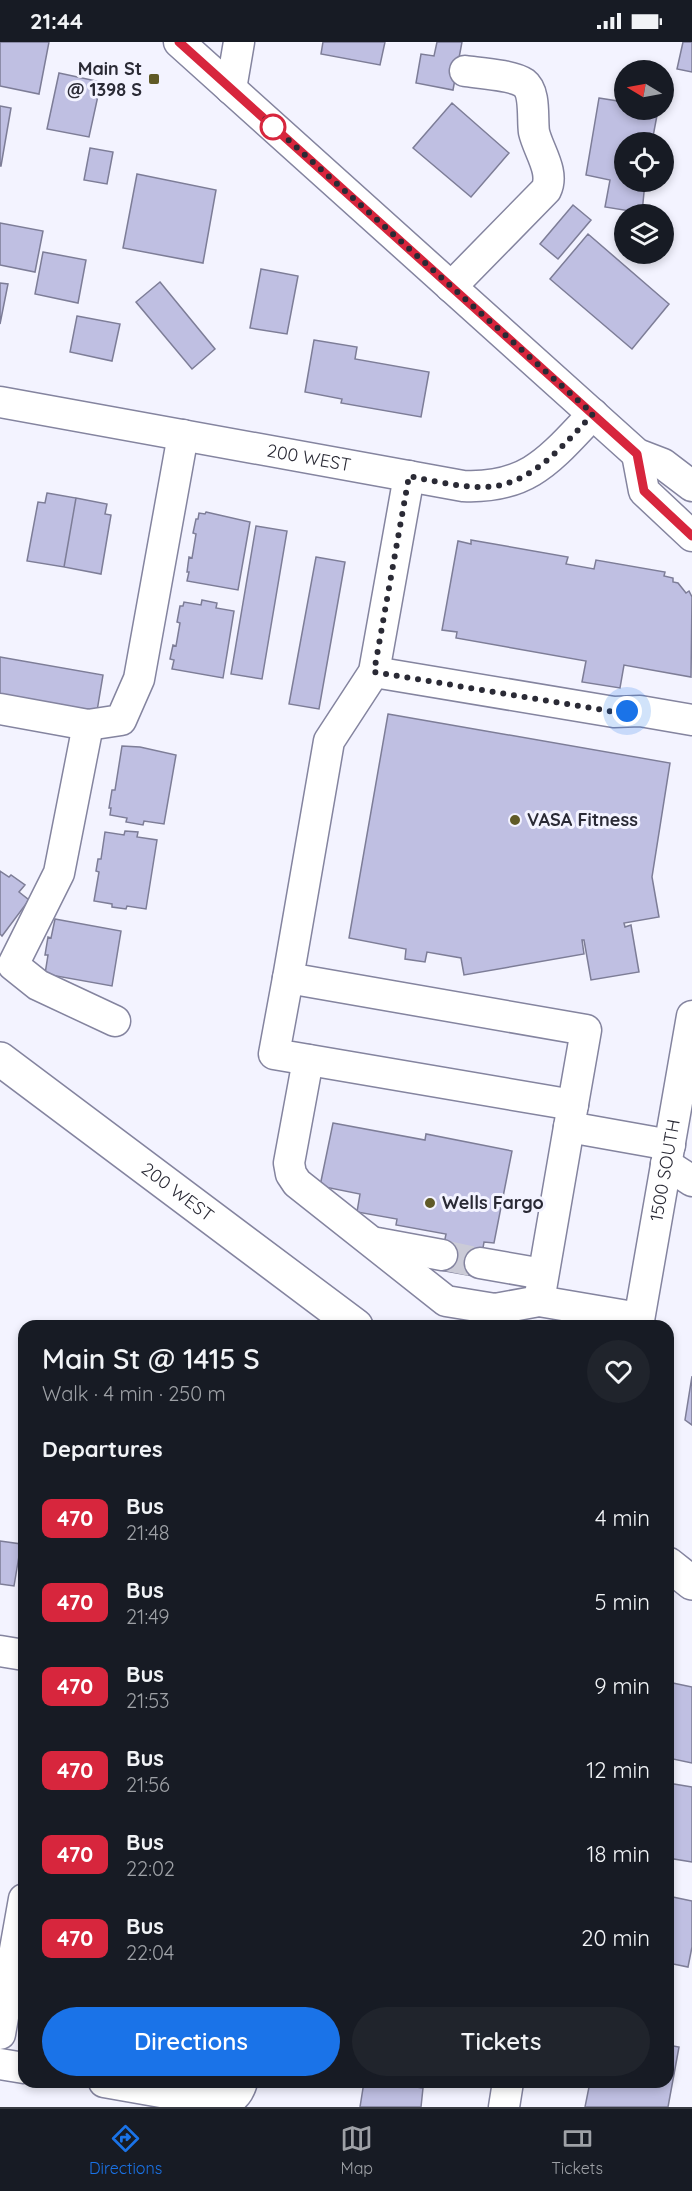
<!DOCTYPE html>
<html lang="en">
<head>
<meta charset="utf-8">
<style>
	body { margin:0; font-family:Quicksand,sans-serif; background:#20242c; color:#f1f3f6; height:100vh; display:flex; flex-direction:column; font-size:22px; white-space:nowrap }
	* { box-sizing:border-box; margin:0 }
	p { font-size:20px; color:#9ea1a6 }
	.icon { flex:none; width:33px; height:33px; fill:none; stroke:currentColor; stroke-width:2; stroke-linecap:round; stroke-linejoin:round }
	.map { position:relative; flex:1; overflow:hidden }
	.details { position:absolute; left:18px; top:1278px; width:656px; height:768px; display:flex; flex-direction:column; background:#171b24; border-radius:18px; box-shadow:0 3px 9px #0003 }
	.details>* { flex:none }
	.badge { padding:0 12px; border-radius:9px; font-size:21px; line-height:39px }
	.needle { width:39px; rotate:280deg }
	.tools { position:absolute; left:614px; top:18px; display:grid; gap:12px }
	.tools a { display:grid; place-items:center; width:60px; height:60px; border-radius:50%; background:#171b24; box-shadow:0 3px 9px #0003; font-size:30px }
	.you { position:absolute; width:30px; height:30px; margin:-15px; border:4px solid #fff; border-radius:50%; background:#1a73e8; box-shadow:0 0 0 9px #1a73e833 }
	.map>.badge { position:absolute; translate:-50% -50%; box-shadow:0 0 0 3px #fff }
	h2 { padding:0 24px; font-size:22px; line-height:54px }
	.round { display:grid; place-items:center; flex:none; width:63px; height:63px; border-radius:32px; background:#20242c }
	.headline { display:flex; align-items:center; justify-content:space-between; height:102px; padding:0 24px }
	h1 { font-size:28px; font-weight:600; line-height:45px }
	.cta { display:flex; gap:12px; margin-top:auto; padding:12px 24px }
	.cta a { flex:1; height:69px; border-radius:36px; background:#1a73e8; color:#fff; font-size:24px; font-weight:600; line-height:69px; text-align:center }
	.cta a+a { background:#20242c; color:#f1f3f6 }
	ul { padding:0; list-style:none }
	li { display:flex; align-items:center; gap:18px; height:84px; padding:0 24px }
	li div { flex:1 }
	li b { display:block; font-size:22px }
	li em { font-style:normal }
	li .badge { min-width:66px; font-weight:700; text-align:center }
	.status { display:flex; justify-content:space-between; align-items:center; height:42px; padding:0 30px; background:#171b24; direction:ltr }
	.status svg { height:16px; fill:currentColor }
	.tabs { display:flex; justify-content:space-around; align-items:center; height:84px; border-top:2px solid #363941; background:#171b24; font-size:16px; color:#9ea1a6 }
	.tabs a { display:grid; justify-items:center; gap:3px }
	.tabs .selected { color:#1a73e8 }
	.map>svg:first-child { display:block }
	.building { fill:#bfbfe2; stroke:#7d7d97; stroke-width:1.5 }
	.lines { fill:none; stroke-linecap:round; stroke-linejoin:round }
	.minor-tunnel { stroke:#cbcbd7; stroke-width:30; stroke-dasharray:30 15; stroke-linecap:butt }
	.minor-casing { stroke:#84849f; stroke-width:33 }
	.major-casing { stroke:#84849f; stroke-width:36 }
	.minor { stroke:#fff; stroke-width:30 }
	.major { stroke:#fff; stroke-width:33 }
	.line-casing { stroke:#fff; stroke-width:14 }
	.line { stroke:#d7263d; stroke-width:9 }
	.walk { stroke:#2a2a35; stroke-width:6; stroke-dasharray:0 10.8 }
	.poi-dot { fill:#605a27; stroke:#f3f3ff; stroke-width:2 }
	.stop-dot { fill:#fff; stroke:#d7263d; stroke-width:3 }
	.labels { text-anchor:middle; stroke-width:6; stroke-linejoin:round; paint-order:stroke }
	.poi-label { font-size:18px; font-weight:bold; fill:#2a2a35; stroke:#f3f3ff; text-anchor:start }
	.street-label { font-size:18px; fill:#2a2a35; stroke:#f3f3ff }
</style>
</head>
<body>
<div class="status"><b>21:44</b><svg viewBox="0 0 49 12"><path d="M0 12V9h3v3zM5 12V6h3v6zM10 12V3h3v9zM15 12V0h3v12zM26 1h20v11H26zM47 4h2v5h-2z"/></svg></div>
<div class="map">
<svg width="692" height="2065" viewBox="0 0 692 2065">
	<rect width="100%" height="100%" fill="#f3f3ff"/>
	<path class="building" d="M0,0H49L39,52L0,44Z
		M323,0H385L380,23L321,12Z
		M437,0H462L453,48L416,41L421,12L434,14Z
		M683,0H692V30L677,27Z
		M59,31L101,40L89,95L47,87Z
		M599,56L624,60V68H658L652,100H624V140H645L642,171L605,165L610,138L586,133Z
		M452,61L509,111L471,155L413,106Z
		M0,64L11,66L1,124H0Z
		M90,106L113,110L107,142L84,138Z
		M137,132L216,148L203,221L123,206Z
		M573,163L591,178L558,217L540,202Z
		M0,181L43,189L35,230L0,223Z
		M588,192L669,262L632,307L550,237Z
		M43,210L86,218L78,261L35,252Z
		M261,227L298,234L287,292L250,286Z
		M160,240L215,307L192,327L136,260Z
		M0,241L8,242L0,282Z
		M77,274L120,282L112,319L70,310Z
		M314,298L357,305L355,317L429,330L421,375L341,361L342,357L305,350Z
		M47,451L76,456L64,525L27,519L38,460L45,461Z
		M76,456L107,462L105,472L111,473L101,532L64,525Z
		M206,470L250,480L238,548L187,539L189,530H187L189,515L192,516L196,492L193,491L196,477H198L199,471L205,472Z
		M256,484L287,489L262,637L231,632Z
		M471,498L568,515L566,522L594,527L596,518L665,530L664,534L673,536V540L678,541L686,551L689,549L692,555L691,635L624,623L620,646L582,640L586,619L456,596L457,590L442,588L458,499L471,502Z
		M316,515L345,520L319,667L289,662Z
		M202,558L217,561L216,566L234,569L223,636L172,627L174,618L170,617L173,603L176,604L180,581L177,580L180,564H183L184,560L201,563Z
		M0,615L103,633L97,669L0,653Z
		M388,672L670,721L652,835L659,875L624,881L625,885L631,883L639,930L591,938L584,898H582L584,912L464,933L461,916L427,910L425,920L405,917L406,907L349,896Z
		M122,704L140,705L176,713L164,782L144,779L143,783L126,780L127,776L110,773L111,766H109L112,748H115Z
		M125,789L138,790L137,795L157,798L146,867L127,864L126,867L112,865V862L94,859L99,830L96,829L98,817H101L105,790L124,793Z
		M0,829L9,835L11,833L25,843L19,850L29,858L2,894L0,892Z
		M55,877L121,889L112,944L45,932L48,913H45L48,895L51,896Z
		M333,1081L425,1098L426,1092L512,1109L494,1201L484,1200L478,1235L439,1228L446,1192L396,1183L397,1177L357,1170L360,1152L320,1144Z
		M692,1334V1383L685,1378Z
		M0,1499L21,1502L14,1544L0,1542Z
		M668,1640L692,1645V1721L668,1716Z
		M668,1741L692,1745V1820L668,1816Z
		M668,1854L692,1859V1905L688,1925L668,1921Z
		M668,2003L679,2005L668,2065H585L590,2040H668Z
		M364,2040H383L423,2046L421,2065H360Z"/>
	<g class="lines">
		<path class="minor-tunnel" d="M442,1213L480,1221"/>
		<g class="minor-casing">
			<g id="minor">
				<path d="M179,0L637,412L663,422L692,444"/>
				<path d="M231,47L239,0"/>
				<path d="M451,245L546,148C555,130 538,108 534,90C532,77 536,50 524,41C513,33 479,31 465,29"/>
				<path id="s1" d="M0,360L463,444C529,447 551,416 593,372"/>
				<path d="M637,412L644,449L692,494"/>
				<path d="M409,434L374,630L329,699L288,936L586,988L569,1085L670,1103"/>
				<path d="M374,630L614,670L640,669L692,678"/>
				<path d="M0,667L88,683L121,678L139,637L183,393"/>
				<path d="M88,683L59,831L13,923L38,943L115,979"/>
				<path d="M288,936L274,1012L573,1063"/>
				<path d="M308,1018L289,1121L291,1132L297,1141L446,1259L495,1267L539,1259L639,1276"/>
				<path d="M666,1122L692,1139"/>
				<path d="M377,1201L442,1213"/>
				<path d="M480,1221L543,1232"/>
				<path d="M539,1259L569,1085"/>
				<path id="s2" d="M638,1284L692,974"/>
				<path d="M0,1609L24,1613"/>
				<path d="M0,1992L24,1857"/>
				<path d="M0,2022L24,2026"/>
				<path d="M104,2040L218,2060C232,2058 238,2054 242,2040"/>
				<path d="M504,2065L508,2040"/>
			</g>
		</g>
		<g class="major-casing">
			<g id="major">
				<path id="s3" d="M0,1017L356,1284"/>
				<path d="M668,1522L692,1541"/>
			</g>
		</g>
		<use href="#minor" class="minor"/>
		<use href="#major" class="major"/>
	</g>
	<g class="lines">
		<g class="line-casing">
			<path id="line" d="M179,0L637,412L644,449L692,494"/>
		</g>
		<use href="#line" class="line"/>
		<path class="walk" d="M273,85L265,77L593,372C563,403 531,445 483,445C458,445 433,439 409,434L374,630L615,670L627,669"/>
	</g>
	<g class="poi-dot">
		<rect x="148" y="31" width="12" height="12" rx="3"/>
		<circle cx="515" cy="778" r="6"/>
		<circle cx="430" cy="1161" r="6"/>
	</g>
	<circle class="stop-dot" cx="273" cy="85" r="12"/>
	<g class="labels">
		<g class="poi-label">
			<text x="142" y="33" text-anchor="end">Main St<tspan x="142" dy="21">@ 1398 S</tspan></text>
			<text x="527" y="784">VASA Fitness</text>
			<text x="442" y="1167">Wells Fargo</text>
		</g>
		<g class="street-label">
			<text dy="6" stroke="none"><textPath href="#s1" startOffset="314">200 WEST</textPath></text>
			<text dy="6" stroke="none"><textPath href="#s2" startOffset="158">1500 SOUTH</textPath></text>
			<text dy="6" stroke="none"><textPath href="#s3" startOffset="222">200 WEST</textPath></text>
		</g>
	</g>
</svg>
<div class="tools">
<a><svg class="needle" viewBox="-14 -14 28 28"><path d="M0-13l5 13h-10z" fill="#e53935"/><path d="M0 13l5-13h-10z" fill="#9ea1a6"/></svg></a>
<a><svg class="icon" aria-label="locate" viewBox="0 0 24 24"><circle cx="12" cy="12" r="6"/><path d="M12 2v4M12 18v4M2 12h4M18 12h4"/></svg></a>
<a><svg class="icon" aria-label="layers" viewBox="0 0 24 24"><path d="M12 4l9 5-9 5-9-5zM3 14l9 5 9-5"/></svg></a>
</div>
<div class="you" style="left:627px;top:669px"></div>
<section class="details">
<div class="headline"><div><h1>Main St @ 1415 S</h1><p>Walk · 4 min · 250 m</p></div><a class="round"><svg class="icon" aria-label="heart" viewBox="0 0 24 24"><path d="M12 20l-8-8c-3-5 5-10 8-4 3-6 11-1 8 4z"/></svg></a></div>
<h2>Departures</h2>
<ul>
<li><span class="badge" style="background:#d7263d;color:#fff">470</span><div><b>Bus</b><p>21:48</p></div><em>4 min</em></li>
<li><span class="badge" style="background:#d7263d;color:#fff">470</span><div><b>Bus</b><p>21:49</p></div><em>5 min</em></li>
<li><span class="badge" style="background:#d7263d;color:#fff">470</span><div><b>Bus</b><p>21:53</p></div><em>9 min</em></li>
<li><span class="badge" style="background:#d7263d;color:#fff">470</span><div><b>Bus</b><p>21:56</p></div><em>12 min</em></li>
<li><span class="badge" style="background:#d7263d;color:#fff">470</span><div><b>Bus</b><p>22:02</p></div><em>18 min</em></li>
<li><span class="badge" style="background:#d7263d;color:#fff">470</span><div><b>Bus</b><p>22:04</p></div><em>20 min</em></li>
</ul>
<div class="cta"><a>Directions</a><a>Tickets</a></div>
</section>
</div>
<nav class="tabs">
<a class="selected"><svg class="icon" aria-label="directions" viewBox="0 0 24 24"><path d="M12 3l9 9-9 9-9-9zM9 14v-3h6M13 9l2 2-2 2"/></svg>Directions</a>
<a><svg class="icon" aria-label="map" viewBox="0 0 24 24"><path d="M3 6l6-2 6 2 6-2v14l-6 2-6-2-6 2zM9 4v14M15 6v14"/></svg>Map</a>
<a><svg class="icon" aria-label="tickets" viewBox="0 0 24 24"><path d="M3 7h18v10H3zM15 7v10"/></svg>Tickets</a>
</nav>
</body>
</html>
